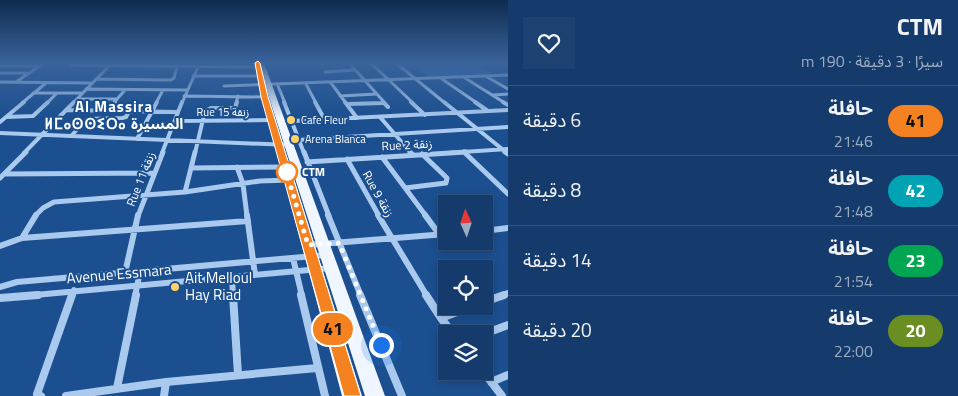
<!DOCTYPE html>
<html lang="ar">
<head>
<meta charset="utf-8">
<style>
	body { margin:0; font-family:"Titillium Web","Noto Sans Arabic","Noto Sans Tifinagh",sans-serif; background:#1d4271; color:#f1f3f6; direction:rtl; height:100vh; display:flex; flex-direction:column; font-size:19px; white-space:nowrap }
	* { box-sizing:border-box; margin:0 }
	p { font-size:16px; color:#9dadc1 }
	.icon { flex:none; width:28px; height:28px; fill:none; stroke:currentColor; stroke-width:2; stroke-linecap:round; stroke-linejoin:round }
	.map { position:relative; flex:1; overflow:hidden; direction:ltr }
	.panel { display:flex; flex-direction:column; background:#143b6b; width:450px }
	.panel>* { flex:none }
	.badge { padding:0 10px; border-radius:16px; font-size:18px; line-height:32px }
	.needle { width:32px; rotate:357deg }
	.buttons { position:absolute; left:438px; top:195px; display:grid; gap:10px }
	.buttons a { display:grid; place-items:center; width:55px; height:55px; border-radius:0px; background:#143b6b; box-shadow:0 2px 8px #0003,0 0 0 1px #33557e; font-size:25px }
	.you { position:absolute; width:25px; height:25px; margin:-12px; border:4px solid #fff; border-radius:50%; background:#1a73e8; box-shadow:0 0 0 8px #1a73e833 }
	.map>.badge { position:absolute; translate:-50% -50%; box-shadow:0 0 0 2px #fff }
	.round { display:grid; place-items:center; flex:none; width:52px; height:52px; border-radius:0px; background:#1d4271 }
	.overview { display:flex; align-items:center; justify-content:space-between; height:85px; padding:0 15px }
	h1 { font-size:24px; font-weight:700; line-height:38px }
	ul { padding:0; list-style:none }
	li { display:flex; align-items:center; gap:15px; height:70px; padding:0 15px; border-top:1px solid #33557e }
	li div { flex:1 }
	li b { display:block; font-size:19px }
	li em { font-style:normal }
	li .badge { min-width:55px; font-weight:700; text-align:center }
	main { display:flex; flex:1; min-height:0 }
	.map>svg:first-child { display:block }
	.green { fill:#2e69ad }
	.lines { fill:none; stroke-linecap:round; stroke-linejoin:round }
	.street-far4 { stroke:#a9c9ee; stroke-width:3 }
	.street-far3 { stroke:#a9c9ee; stroke-width:4 }
	.street-far2 { stroke:#a9c9ee; stroke-width:5 }
	.street-far1 { stroke:#a9c9ee; stroke-width:6 }
	.street { stroke:#a9c9ee; stroke-width:8 }
	.primary { fill:#f0f6ff; fill-rule:evenodd }
	.line { fill:#f58220; stroke:#fff }
	.walk { stroke:#fff; stroke-width:5; stroke-dasharray:0 9 }
	.poi-dot { fill:#ffd166; stroke:#1b4f8f; stroke-width:2 }
	.stop-dot { fill:#fff; stroke:#f58220; stroke-width:2.5 }
	.labels { text-anchor:middle; stroke-width:4; stroke-linejoin:round; paint-order:stroke }
	.far-street-label { font-size:11px; fill:#fff; stroke:#1b4f8f }
	.far-poi-label { font-size:11px; fill:#fff; stroke:#1b4f8f; text-anchor:start }
	.street-label { font-size:12px; fill:#fff; stroke:#1b4f8f }
	.stop-label { font-size:12px; font-weight:bold; fill:#fff; stroke:#1b4f8f; text-anchor:start }
	.far-district-label { font-size:15px; font-weight:bold; letter-spacing:1px; fill:#fff; stroke:#1b4f8f }
	.near-street-label { font-size:15px; fill:#fff; stroke:#1b4f8f }
	.near-poi-label { font-size:15px; fill:#fff; stroke:#1b4f8f; text-anchor:start }
</style>
</head>
<body>
<main>
<section class="panel">
<div class="overview"><div><h1>CTM</h1><p>سيرًا · 3 دقيقة · 190 m</p></div><a class="round"><svg class="icon" aria-label="heart" viewBox="0 0 24 24"><path d="M12 20l-8-8c-3-5 5-10 8-4 3-6 11-1 8 4z"/></svg></a></div>
<ul>
<li><span class="badge" style="background:#f58220;color:#111">41</span><div><b>حافلة</b><p>21:46</p></div><em>6 دقيقة</em></li>
<li><span class="badge" style="background:#00a3b4;color:#fff">42</span><div><b>حافلة</b><p>21:48</p></div><em>8 دقيقة</em></li>
<li><span class="badge" style="background:#00a651;color:#fff">23</span><div><b>حافلة</b><p>21:54</p></div><em>14 دقيقة</em></li>
<li><span class="badge" style="background:#6b8e23;color:#fff">20</span><div><b>حافلة</b><p>22:00</p></div><em>20 دقيقة</em></li>
</ul>
</section>
<div class="map">
<svg width="508" height="396" viewBox="0 0 508 396">
	<rect width="100%" height="100%" fill="#1b4f8f"/>
	<path class="green" d="M413,63H474L493,74L429,77Z"/>
	<g class="lines">
		<path class="street-far4" d="M349,63L385,103
			M371,63L413,103
			M396,63L445,103
			M70,65L258,67
			M0,66H40
			M325,72L355,70
			M0,73H28
			M193,76H260
			M487,77L508,89
			M465,78L505,103
			M96,79L171,80L174,78L177,67
			M442,79L477,103
			M0,82L93,83
			M16,82L44,63
			M331,83L346,103
			M306,84L316,103
			M224,86L508,75
			M278,86L285,103
			M86,89L187,90
			M33,93H83
			M493,95L508,94
			M184,96L265,97
			M340,96L376,94
			M77,99H117L125,90
			M22,103L46,83
			M47,103L57,93
			M73,103L112,63
			M114,103L117,99
			M156,103L163,90
			M182,103L198,67
			M236,103L238,96"/>
		<path class="street-far3" d="M284,102L304,153
			M315,102L325,120
			M345,102L357,118
			M383,102L388,107
			M411,102L425,115
			M444,102L507,153
			M475,102L488,111
			M503,102L508,105
			M347,104L383,103
			M66,110L178,112
			M108,111L115,102
			M6,117L33,116L48,102
			M380,117L411,153
			M175,121L272,120
			M292,121L508,110
			M0,122L24,102
			M0,133L289,145
			M71,136L87,119L122,118L126,117L129,111
			M137,139L157,102
			M298,140L508,127
			M24,153L74,102
			M162,153L182,102
			M195,153L205,111L211,108H235L237,102
			M447,153L508,149"/>
		<path class="street-far2" d="M304,152L329,216
			M410,152L413,155
			M464,152L508,194
			M505,152L508,154
			M382,157L426,216
			M347,159L379,216
			M307,162L466,152
			M237,167L243,184L247,216
			M191,168L285,167
			M4,174L154,173
			M0,178L26,152
			M405,188L446,183L447,178L422,154
			M185,192L195,152
			M35,216L43,208L54,202L185,192L260,181L289,180
			M138,216L163,152"/>
		<path class="street-far1" d="M247,215L255,275
			M328,215L361,296
			M378,215L427,296
			M425,215L439,234
			M484,231L508,228
			M22,238L36,215
			M308,245L446,234
			M0,246L22,238L248,221
			M293,258L302,296
			M125,273L138,215
			M232,277L233,296
			M0,287L17,282L326,255
			M24,296L331,268
			M72,296L74,290
			M135,296L140,272
			M501,296L508,293"/>
		<path class="street" d="M233,295L238,375
			M301,295L325,396
			M360,295L402,396
			M426,295L441,318
			M0,298L38,295
			M484,302L504,295
			M453,334L441,318L473,306
			M484,334L508,325
			M483,371L502,396
			M491,382L508,375
			M117,388L136,295
			M41,396L37,394L72,295
			M66,396L166,382L317,368
			M164,396L166,382"/>
		<path class="primary" d="M258,63H264L385,396H365Z
			M262,84L265,86L362,396H342L259,86Z"/>
	</g>
	<linearGradient id="sky" x2="0" y2="1"><stop stop-color="#0f2b4f"/><stop offset="0.53" stop-color="#39639b"/><stop offset="1" stop-color="#39639b" stop-opacity="0"/></linearGradient>
	<rect width="508" height="118" fill="url(#sky)"/>
	<path class="line" d="M258,61L260,63L268,97L361,396H344L261,97L255,63Z"/>
	<g class="lines">
		<path class="walk" d="M287,172L285,167L308,245L339,243L381,345"/>
	</g>
	<g class="poi-dot">
		<circle cx="291" cy="120" r="5"/>
		<circle cx="295" cy="139" r="5"/>
		<circle cx="175" cy="287" r="5"/>
	</g>
	<circle class="stop-dot" cx="287" cy="172" r="10"/>
	<g class="labels">
		<g class="far-street-label">
			<text x="223" y="116">Rue 15 زنقة</text>
		</g>
		<g class="far-poi-label">
			<text x="301" y="124">Cafe Fleur</text>
			<text x="305" y="143">Arena Blanca</text>
		</g>
		<g class="street-label">
			<text transform="translate(407 145) rotate(-3)" y="4">Rue 2 زنقة</text>
			<text transform="translate(141 179) rotate(-68)" y="4">Rue 11 زنقة</text>
			<text transform="translate(378 194) rotate(61)" y="4">Rue 9 زنقة</text>
		</g>
		<g class="stop-label">
			<text x="302" y="176">CTM</text>
		</g>
		<g class="far-district-label">
			<text x="114" y="112">Al Massira<tspan x="114" dy="17">ⵍⵎⴰⵙⵙⵉⵔⴰ المسيرة</tspan></text>
		</g>
		<g class="near-street-label">
			<text transform="translate(119 274) rotate(-5)" y="5">Avenue Essmara</text>
		</g>
		<g class="near-poi-label">
			<text x="185" y="283">Ait Melloul<tspan x="185" dy="17">Hay Riad</tspan></text>
		</g>
	</g>
</svg>
<div class="buttons">
<a><svg class="needle" viewBox="-14 -14 28 28"><path d="M0-13l5 13h-10z" fill="#e53935"/><path d="M0 13l5-13h-10z" fill="#9dadc1"/></svg></a>
<a><svg class="icon" aria-label="locate" viewBox="0 0 24 24"><circle cx="12" cy="12" r="6"/><path d="M12 2v4M12 18v4M2 12h4M18 12h4"/></svg></a>
<a><svg class="icon" aria-label="layers" viewBox="0 0 24 24"><path d="M12 4l9 5-9 5-9-5zM3 14l9 5 9-5"/></svg></a>
</div>
<div class="you" style="left:381px;top:345px"></div>
<b class="badge" style="left:333px;top:329px;background:#f58220;color:#111">41</b>
</div>
</main>
</body>
</html>
